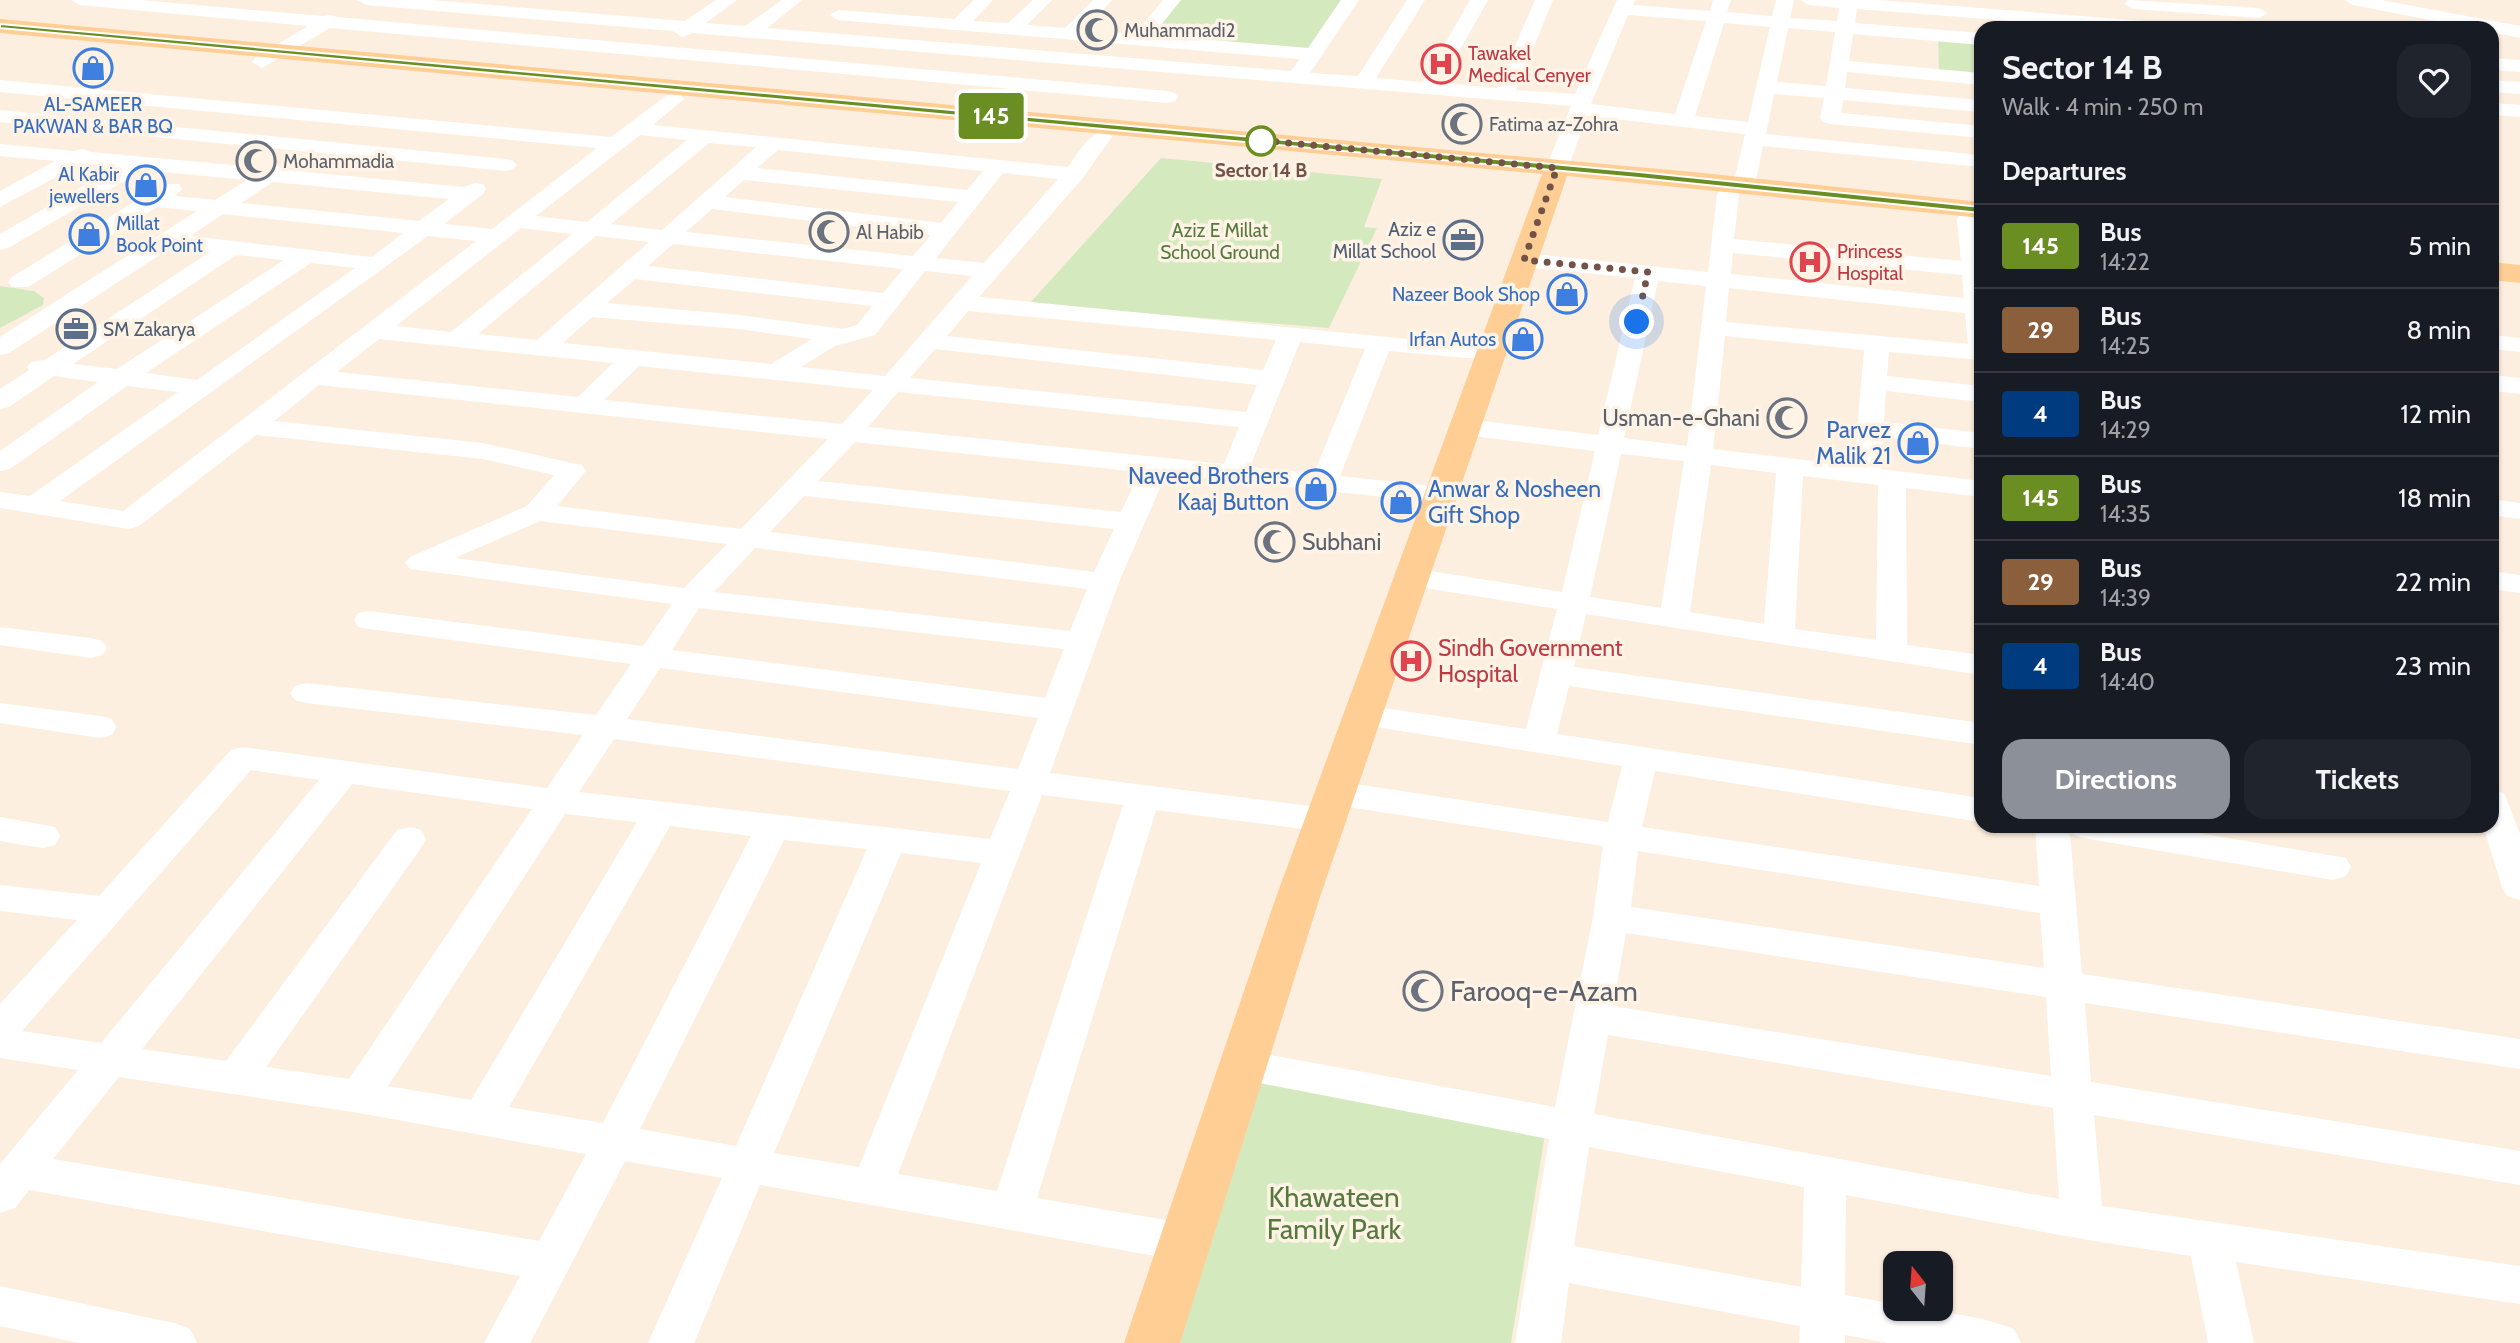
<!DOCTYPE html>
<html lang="en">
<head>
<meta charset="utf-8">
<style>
	body { margin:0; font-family:Cabin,sans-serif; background:#20242c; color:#f1f3f6; height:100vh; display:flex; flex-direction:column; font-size:26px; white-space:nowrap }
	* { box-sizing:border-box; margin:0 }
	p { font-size:23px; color:#9ea1a6 }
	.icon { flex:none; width:38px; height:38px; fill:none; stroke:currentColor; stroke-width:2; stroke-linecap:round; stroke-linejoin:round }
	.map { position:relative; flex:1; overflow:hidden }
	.panel { position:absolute; left:1974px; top:21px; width:525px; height:812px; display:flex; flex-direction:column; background:#171b24; border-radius:21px; box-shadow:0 2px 5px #0004 }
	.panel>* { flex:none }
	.badge { padding:0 14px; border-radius:5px; font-size:24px; line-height:46px }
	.needle { width:46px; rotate:343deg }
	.buttons { position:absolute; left:1883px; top:1251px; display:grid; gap:14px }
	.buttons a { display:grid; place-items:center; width:70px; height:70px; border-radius:14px; background:#171b24; box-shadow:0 2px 5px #0004; font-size:35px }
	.you { position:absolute; width:35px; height:35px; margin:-18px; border:5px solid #fff; border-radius:50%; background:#1a73e8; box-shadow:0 0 0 10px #1a73e833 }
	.map>.badge { position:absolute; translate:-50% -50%; box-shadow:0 0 0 4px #fff }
	h2 { padding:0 28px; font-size:26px; line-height:63px }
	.round { display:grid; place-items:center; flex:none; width:74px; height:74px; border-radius:21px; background:#20242c }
	.head { display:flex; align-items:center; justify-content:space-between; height:119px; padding:0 28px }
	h1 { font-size:33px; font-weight:700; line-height:52px }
	.action { display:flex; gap:14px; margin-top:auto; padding:14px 28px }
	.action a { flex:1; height:80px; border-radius:21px; background:#8c9099; color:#fff; font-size:28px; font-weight:700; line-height:80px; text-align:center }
	.action a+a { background:#20242c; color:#f1f3f6 }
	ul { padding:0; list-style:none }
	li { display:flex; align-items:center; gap:21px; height:84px; padding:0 28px; border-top:2px solid #363941 }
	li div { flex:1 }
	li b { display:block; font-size:26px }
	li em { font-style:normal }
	li .badge { min-width:77px; font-weight:700; text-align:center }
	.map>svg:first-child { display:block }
	.green { fill:#d4eabe }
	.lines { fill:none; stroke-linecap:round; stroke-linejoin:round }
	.minor { fill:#fff; fill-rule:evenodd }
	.major { fill:#fece95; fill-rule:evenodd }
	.line { fill:#6b8e23; stroke:#fff; stroke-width:2 }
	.walk { stroke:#735347; stroke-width:7; stroke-dasharray:0 12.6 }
	.stop-dot { fill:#fff; stroke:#6b8e23; stroke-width:3.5 }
	.labels { text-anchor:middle; stroke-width:7; stroke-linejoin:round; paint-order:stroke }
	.far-worship-label { font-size:19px; fill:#5b616d; stroke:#fff3e6; text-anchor:start }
	.far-health-label { font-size:19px; fill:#be3a42; stroke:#fff3e6; text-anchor:start }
	.far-shop-label { font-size:19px; fill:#366cbe; stroke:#fff3e6; text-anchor:end }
	.far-stop-label { font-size:19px; font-weight:bold; fill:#735347; stroke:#fff3e6 }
	.far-service-label { font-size:19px; fill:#4e5e75; stroke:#fff3e6; text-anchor:end }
	.far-park-label { font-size:19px; fill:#557a3e; stroke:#fff3e6 }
	.worship-label { font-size:23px; fill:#5b616d; stroke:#fff3e6; text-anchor:end }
	.shop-label { font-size:23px; fill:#366cbe; stroke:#fff3e6; text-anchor:end }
	.health-label { font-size:23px; fill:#be3a42; stroke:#fff3e6; text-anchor:start }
	.near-worship-label { font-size:28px; fill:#5b616d; stroke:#fff3e6; text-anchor:start }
	.near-park-label { font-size:28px; fill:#557a3e; stroke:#fff3e6 }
</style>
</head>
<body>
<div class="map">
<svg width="2520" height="1343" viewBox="0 0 2520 1343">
	<rect width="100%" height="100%" fill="#fdefdf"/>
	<path class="green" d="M1172,0H1350L1313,54L1141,40Z
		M1938,35L1981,39V78L1939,74Z
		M1161,158L1382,179L1364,227L1377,228L1329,328L1029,304Z
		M0,286L34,291L44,298L43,305L0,328Z
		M1242,1066L1547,1122L1511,1343H1152Z"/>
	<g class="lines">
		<path class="minor" d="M71,0H140L323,16L330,15L337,17L1168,91L1175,93L1178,97L1175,101L1168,103L330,28L262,68L252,62L255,58L308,26L80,5Z
			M357,0H430L685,21L716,0H737L706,23L745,26L782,0H802L767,28L1291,71L1300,59L838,20L829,15L838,10L954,19L974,0H993L973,21L1008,23L1033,0H1052L1027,25L1065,28L1093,0H1112L1084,30L1135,34L1163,0H1181L1153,35L1308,48L1341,0H1359L1310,73L1358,76L1407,0H1425L1376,78L1423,82L1470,0H1488L1441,83L1497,88L1535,0H1553L1516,90L1575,94L1617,0H1635L1633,5L1710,11L1713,0H1731L1727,12L1772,16L1776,0H1794L1790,18L1837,21L1839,8L1809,5L1800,0H1878L2170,23L2179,28H2100L1857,9L1855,23L1981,33V45L1853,34L1849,61L1981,73V85L1847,72L1845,88L1981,100V112L1843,100L1841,113L1981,126V138L1830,124L1823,122L1820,118L1824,98L1774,94L1766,134L1981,155V167L1763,146L1755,185L1752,190H1736L1733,185L1745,134L1587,116L1568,168L1564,172H1550L1546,168L1571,106L692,33L682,37L673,31L366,5ZM1628,15L1706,21L1675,114L1591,104ZM1724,23L1770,27L1748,122L1695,116ZM1788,28L1835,32L1826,86L1777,82Z
			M2128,0L2259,8L2268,13L2259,18L2133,9L2124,4Z
			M2344,0H2381L2520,26V38L2492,32V28H2471L2353,5Z
			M2492,58L2520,60V72L2492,70Z
			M0,80L611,137L667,95H681L684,99L653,125L1068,167C1079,153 1090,128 1109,133L1112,137L1109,141L1082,179L979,297L1500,348L1503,353L1500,358L1491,360L1389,351L1340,476L1441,487L1451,489L1455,495L1451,501L1441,503L1166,474L1119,582L1050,773L1326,808L1338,812L1343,820L1338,828L1326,832L1156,810L1037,1198L1183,1223L1198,1229L1205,1242L1198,1255L1183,1261L760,1185L694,1343H648L722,1178L625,1161L530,1343H484L520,1276L29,1190L15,1208L0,1213V1164L78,1070L0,1058V1004L77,920L0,911V885L99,896L231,750L243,747L547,788L583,735L306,703L295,700L290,693L295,686L306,683L596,715L631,664L369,629L358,627L354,620L358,613L369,611L643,646L672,604L410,569L405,563L410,557L527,506L554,475L483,459L256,435L139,526L129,529L0,508V492L30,496L178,392L127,386L10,469L0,471V451L98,382L54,376L9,407L0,409V389L29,370L27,367L31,362L45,360L210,252L172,247L9,353L0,355V337L197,211L157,207L28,287H12L8,282L12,277L163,184H179L182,189L175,196L215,200L247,180L143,170L8,248L0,250V234L116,167L81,164L0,207V191L55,161L0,156V144L74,151L82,149L91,152L264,168L275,165L285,170L464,187L475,183L483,184L486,189L483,194L444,224L492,229L597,148L0,92ZM640,135L687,140L587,222L536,216ZM709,143L756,147L662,230L611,224ZM778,150L983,171L967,190L757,168ZM1003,173L1058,179L984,263L936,258ZM744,180L958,202L941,223L725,197ZM273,182L449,199L419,221L241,203ZM712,209L931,235L913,256L686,232ZM223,214L403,233L372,257L190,236ZM521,228L572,234L451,332L396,326ZM428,236L476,241L123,511L60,501ZM596,236L649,242L537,340L478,334ZM673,244L903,269L883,293L648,266ZM236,255L284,260L117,369L73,364ZM311,263L355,268L197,380L146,373ZM925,271L972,276L885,376L801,367L835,346L875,335ZM635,279L872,306L857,325L843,329L739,315L607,303ZM968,311L1276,340L1263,370L947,336ZM592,317L739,329L812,339L771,364L563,343ZM379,339L613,363L578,397L337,372ZM1300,342L1365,349L1314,473L1250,467ZM935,349L1257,385L1246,412L910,378ZM639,366L873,390L842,424L604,400ZM319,385L828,439L741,529L557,506L586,471L582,465L572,463L483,443L274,421ZM898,392L1239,427L1224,464L868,427ZM855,442L1140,472L1121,512L818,481ZM804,496L1114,529L1094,572L770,532ZM540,521L727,544L684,588L455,558ZM755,548L1087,589L1070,631L714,592ZM699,608L1064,649L1045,698L672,650ZM660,668L1038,718L1018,769L627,719ZM614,739L1010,791L990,839L579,792ZM251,770L319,780L101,1043L22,1031ZM352,784L532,809L349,1079L266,1067L421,848L426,839L421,830L409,827L397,830L226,1061L142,1049ZM1042,795L1123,805L997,1191L898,1174ZM565,814L637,822L471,1100L388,1086ZM670,826L751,836L603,1123L509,1107ZM784,840L867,849L736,1146L640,1129ZM901,853L981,863L859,1167L774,1153ZM119,1077L359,1113L586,1154L539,1241L53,1159Z
			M2492,80L2520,82V94L2492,92Z
			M2492,103L2520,105V117L2492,115Z
			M0,110L506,159L513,161L517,165L513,169L506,171L0,122Z
			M1728,188L1736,190L1739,195L1734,239L1961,261L1957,219L1960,214H1976L1979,219L1981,360L1889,352L1887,376L1981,386V402L1886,391L1884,422L1981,433V449L1883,437L1881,469L1981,481V497L1906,488L1907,645L1981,655V675L1586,614L1574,667L1981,723V745L1569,686L1557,734L1981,798V822L1655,771L1642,827L2039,886L2035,826H2157L2346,858L2351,867L2346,876L2333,880L2083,838L2070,833L2082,974L2520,1039V1069L2085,1003L2091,1082L2520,1151V1185L2094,1115L2102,1206L2520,1266V1304L2236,1262L2254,1343H2208L2191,1256L2082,1239L1846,1195L1845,1295L1895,1304V1309C1934,1309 1977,1315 2014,1329L2021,1343H1888L1845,1335V1343H1799L1800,1326L1569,1283L1561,1343H1515L1549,1139L1228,1077L1222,1066L1228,1055L1242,1050L1555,1107L1593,917L1603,846L1335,805L1323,801L1318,793L1323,785L1335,781L1608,822L1622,766L1363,725L1352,722L1347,715L1352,708L1363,705L1526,729L1557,609L1412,586L1402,583L1397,577L1402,571L1412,568L1562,592L1595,451L1465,435L1456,433L1452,427L1456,421L1465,419L1598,435L1635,278L1524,267L1516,265L1512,260L1516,255L1524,253L1708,272L1717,195L1720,190ZM1733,253L1962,275L1964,298L1731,274ZM1658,281L1706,286L1687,446L1624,438ZM1729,288L1965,313L1968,344L1726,322ZM1725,336L1864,350L1854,466L1713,449ZM1621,454L1684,461L1661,608L1590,597ZM1711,465L1776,473L1764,624L1690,612ZM1803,476L1878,485L1876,640L1795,629ZM1638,851L2040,913L2044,968L1631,907ZM1626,933L2046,997L2051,1076L1613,1006ZM1608,1035L2053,1108L2059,1199L1594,1114ZM1589,1147L1804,1187L1801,1287L1574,1246Z
			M2492,335L2520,338V352L2492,349Z
			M2492,375L2520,378V394L2492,391Z
			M2492,499L2520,503V519L2492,515Z
			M2492,571L2520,575V593L2492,589Z
			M0,627L91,638L102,641L107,648L102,655L91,658L0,645Z
			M0,703L100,716L112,719L116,727L112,735L100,738L0,723Z
			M2492,789L2504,793L2520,834V900L2507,896L2502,887L2483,826H2492Z
			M0,817L55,827L60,836L55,845L43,848L0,841Z
			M0,1286L174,1323L190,1329L197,1343H79L0,1326Z"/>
		<path class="major" d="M0,19L1693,172L1981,202V218L1567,176L1319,900L1180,1343H1124L1275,900L1542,174L0,33Z
			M2492,262L2520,265V283L2492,280Z"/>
	</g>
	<path class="line" d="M0,24L1639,172L1981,207L1986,210L1981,213L1639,178L0,28Z"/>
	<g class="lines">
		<path class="walk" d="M1261,141L1256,140L1557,168L1524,260L1648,272L1637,322"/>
	</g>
	<defs>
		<g id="mosque-ring" transform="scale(2.0125)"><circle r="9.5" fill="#fff3e6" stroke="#6b7280" stroke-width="1.5"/><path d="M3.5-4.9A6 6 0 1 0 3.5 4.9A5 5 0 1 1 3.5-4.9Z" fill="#6b7280"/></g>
		<g id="hospital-ring" transform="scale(2.0125)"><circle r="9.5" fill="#fff3e6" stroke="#e0444e" stroke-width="1.5"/><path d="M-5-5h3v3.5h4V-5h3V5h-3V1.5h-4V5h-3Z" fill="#e0444e"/></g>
		<g id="shop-ring" transform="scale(2.0125)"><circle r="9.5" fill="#fff3e6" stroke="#3f7fe0" stroke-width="1.5"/><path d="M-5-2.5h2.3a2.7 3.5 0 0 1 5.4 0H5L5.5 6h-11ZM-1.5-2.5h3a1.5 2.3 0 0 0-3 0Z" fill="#3f7fe0"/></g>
		<g id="office-ring" transform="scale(2.0125)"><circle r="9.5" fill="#fff3e6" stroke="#5c6f8a" stroke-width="1.5"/><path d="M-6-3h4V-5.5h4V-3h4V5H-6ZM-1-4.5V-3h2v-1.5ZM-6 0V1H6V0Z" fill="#5c6f8a"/></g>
	</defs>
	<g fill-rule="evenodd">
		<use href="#mosque-ring" x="1097" y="30"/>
		<use href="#hospital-ring" x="1441" y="64"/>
		<use href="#shop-ring" x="93" y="68"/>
		<use href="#mosque-ring" x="1462" y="124"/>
		<use href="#mosque-ring" x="256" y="161"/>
		<use href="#shop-ring" x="146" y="185"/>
		<use href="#mosque-ring" x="829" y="232"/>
		<use href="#shop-ring" x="89" y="234"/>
		<use href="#office-ring" x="1463" y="240"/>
		<use href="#hospital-ring" x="1810" y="262"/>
		<use href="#shop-ring" x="1567" y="294"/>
		<use href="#office-ring" x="76" y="329"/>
		<use href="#shop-ring" x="1523" y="339"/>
		<use href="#mosque-ring" x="1787" y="418"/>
		<use href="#shop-ring" x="1918" y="443"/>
		<use href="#shop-ring" x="1316" y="489"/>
		<use href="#shop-ring" x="1401" y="502"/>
		<use href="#mosque-ring" x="1275" y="542"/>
		<use href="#hospital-ring" x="1411" y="661"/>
		<use href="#mosque-ring" x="1423" y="991"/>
	</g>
	<circle class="stop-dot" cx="1261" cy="141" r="14"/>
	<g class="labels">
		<g class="far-worship-label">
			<text x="1124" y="37">Muhammadi2</text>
			<text x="1489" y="131">Fatima az-Zohra</text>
			<text x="283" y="168">Mohammadia</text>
			<text x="856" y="239">Al Habib</text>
		</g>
		<g class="far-health-label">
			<text x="1468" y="60">Tawakel<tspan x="1468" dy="22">Medical Cenyer</tspan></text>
			<text x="1837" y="258">Princess<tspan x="1837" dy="22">Hospital</tspan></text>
		</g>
		<g class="far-shop-label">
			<text x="93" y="111" text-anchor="middle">AL-SAMEER<tspan x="93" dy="22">PAKWAN &amp; BAR BQ</tspan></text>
			<text x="119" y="181">Al Kabir<tspan x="119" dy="22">jewellers</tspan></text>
			<text x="116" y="230" text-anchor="start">Millat<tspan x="116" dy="22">Book Point</tspan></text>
			<text x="1540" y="301">Nazeer Book Shop</text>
			<text x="1496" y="346">Irfan Autos</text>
		</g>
		<g class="far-stop-label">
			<text x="1261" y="177">Sector 14 B</text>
		</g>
		<g class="far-service-label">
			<text x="1436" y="236">Aziz e<tspan x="1436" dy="22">Millat School</tspan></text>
			<text x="103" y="336" text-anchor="start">SM Zakarya</text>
		</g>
		<g class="far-park-label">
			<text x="1220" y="237">Aziz E Millat<tspan x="1220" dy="22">School Ground</tspan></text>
		</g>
		<g class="worship-label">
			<text x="1760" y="426">Usman-e-Ghani</text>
			<text x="1302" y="550" text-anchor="start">Subhani</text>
		</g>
		<g class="shop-label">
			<text x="1891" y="438">Parvez<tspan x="1891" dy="26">Malik 21</tspan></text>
			<text x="1289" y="484">Naveed Brothers<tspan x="1289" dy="26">Kaaj Button</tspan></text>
			<text x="1428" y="497" text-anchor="start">Anwar &amp; Nosheen<tspan x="1428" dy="26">Gift Shop</tspan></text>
		</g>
		<g class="health-label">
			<text x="1438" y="656">Sindh Government<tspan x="1438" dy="26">Hospital</tspan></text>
		</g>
		<g class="near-worship-label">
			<text x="1450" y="1001">Farooq-e-Azam</text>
		</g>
		<g class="near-park-label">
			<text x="1334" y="1207">Khawateen<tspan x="1334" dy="32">Family Park</tspan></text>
		</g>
	</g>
</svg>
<div class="buttons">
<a><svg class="needle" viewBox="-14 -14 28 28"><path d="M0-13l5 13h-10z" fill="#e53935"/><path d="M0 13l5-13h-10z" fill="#9ea1a6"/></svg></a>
</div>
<div class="you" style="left:1637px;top:322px"></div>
<b class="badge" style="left:991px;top:116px;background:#6b8e23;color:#fff">145</b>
<section class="panel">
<div class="head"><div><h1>Sector 14 B</h1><p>Walk · 4 min · 250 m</p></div><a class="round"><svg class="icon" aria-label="heart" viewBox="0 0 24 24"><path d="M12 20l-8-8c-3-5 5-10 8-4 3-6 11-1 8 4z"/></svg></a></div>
<h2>Departures</h2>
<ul>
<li><span class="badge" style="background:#6b8e23;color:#fff">145</span><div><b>Bus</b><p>14:22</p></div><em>5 min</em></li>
<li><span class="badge" style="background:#8b5e3c;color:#fff">29</span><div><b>Bus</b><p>14:25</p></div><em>8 min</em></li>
<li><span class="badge" style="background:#003b80;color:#fff">4</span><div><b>Bus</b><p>14:29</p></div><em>12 min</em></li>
<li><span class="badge" style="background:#6b8e23;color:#fff">145</span><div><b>Bus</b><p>14:35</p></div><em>18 min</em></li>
<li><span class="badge" style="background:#8b5e3c;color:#fff">29</span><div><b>Bus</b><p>14:39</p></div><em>22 min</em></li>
<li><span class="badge" style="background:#003b80;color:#fff">4</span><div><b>Bus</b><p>14:40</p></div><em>23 min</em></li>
</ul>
<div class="action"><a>Directions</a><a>Tickets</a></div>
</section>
</div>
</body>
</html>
